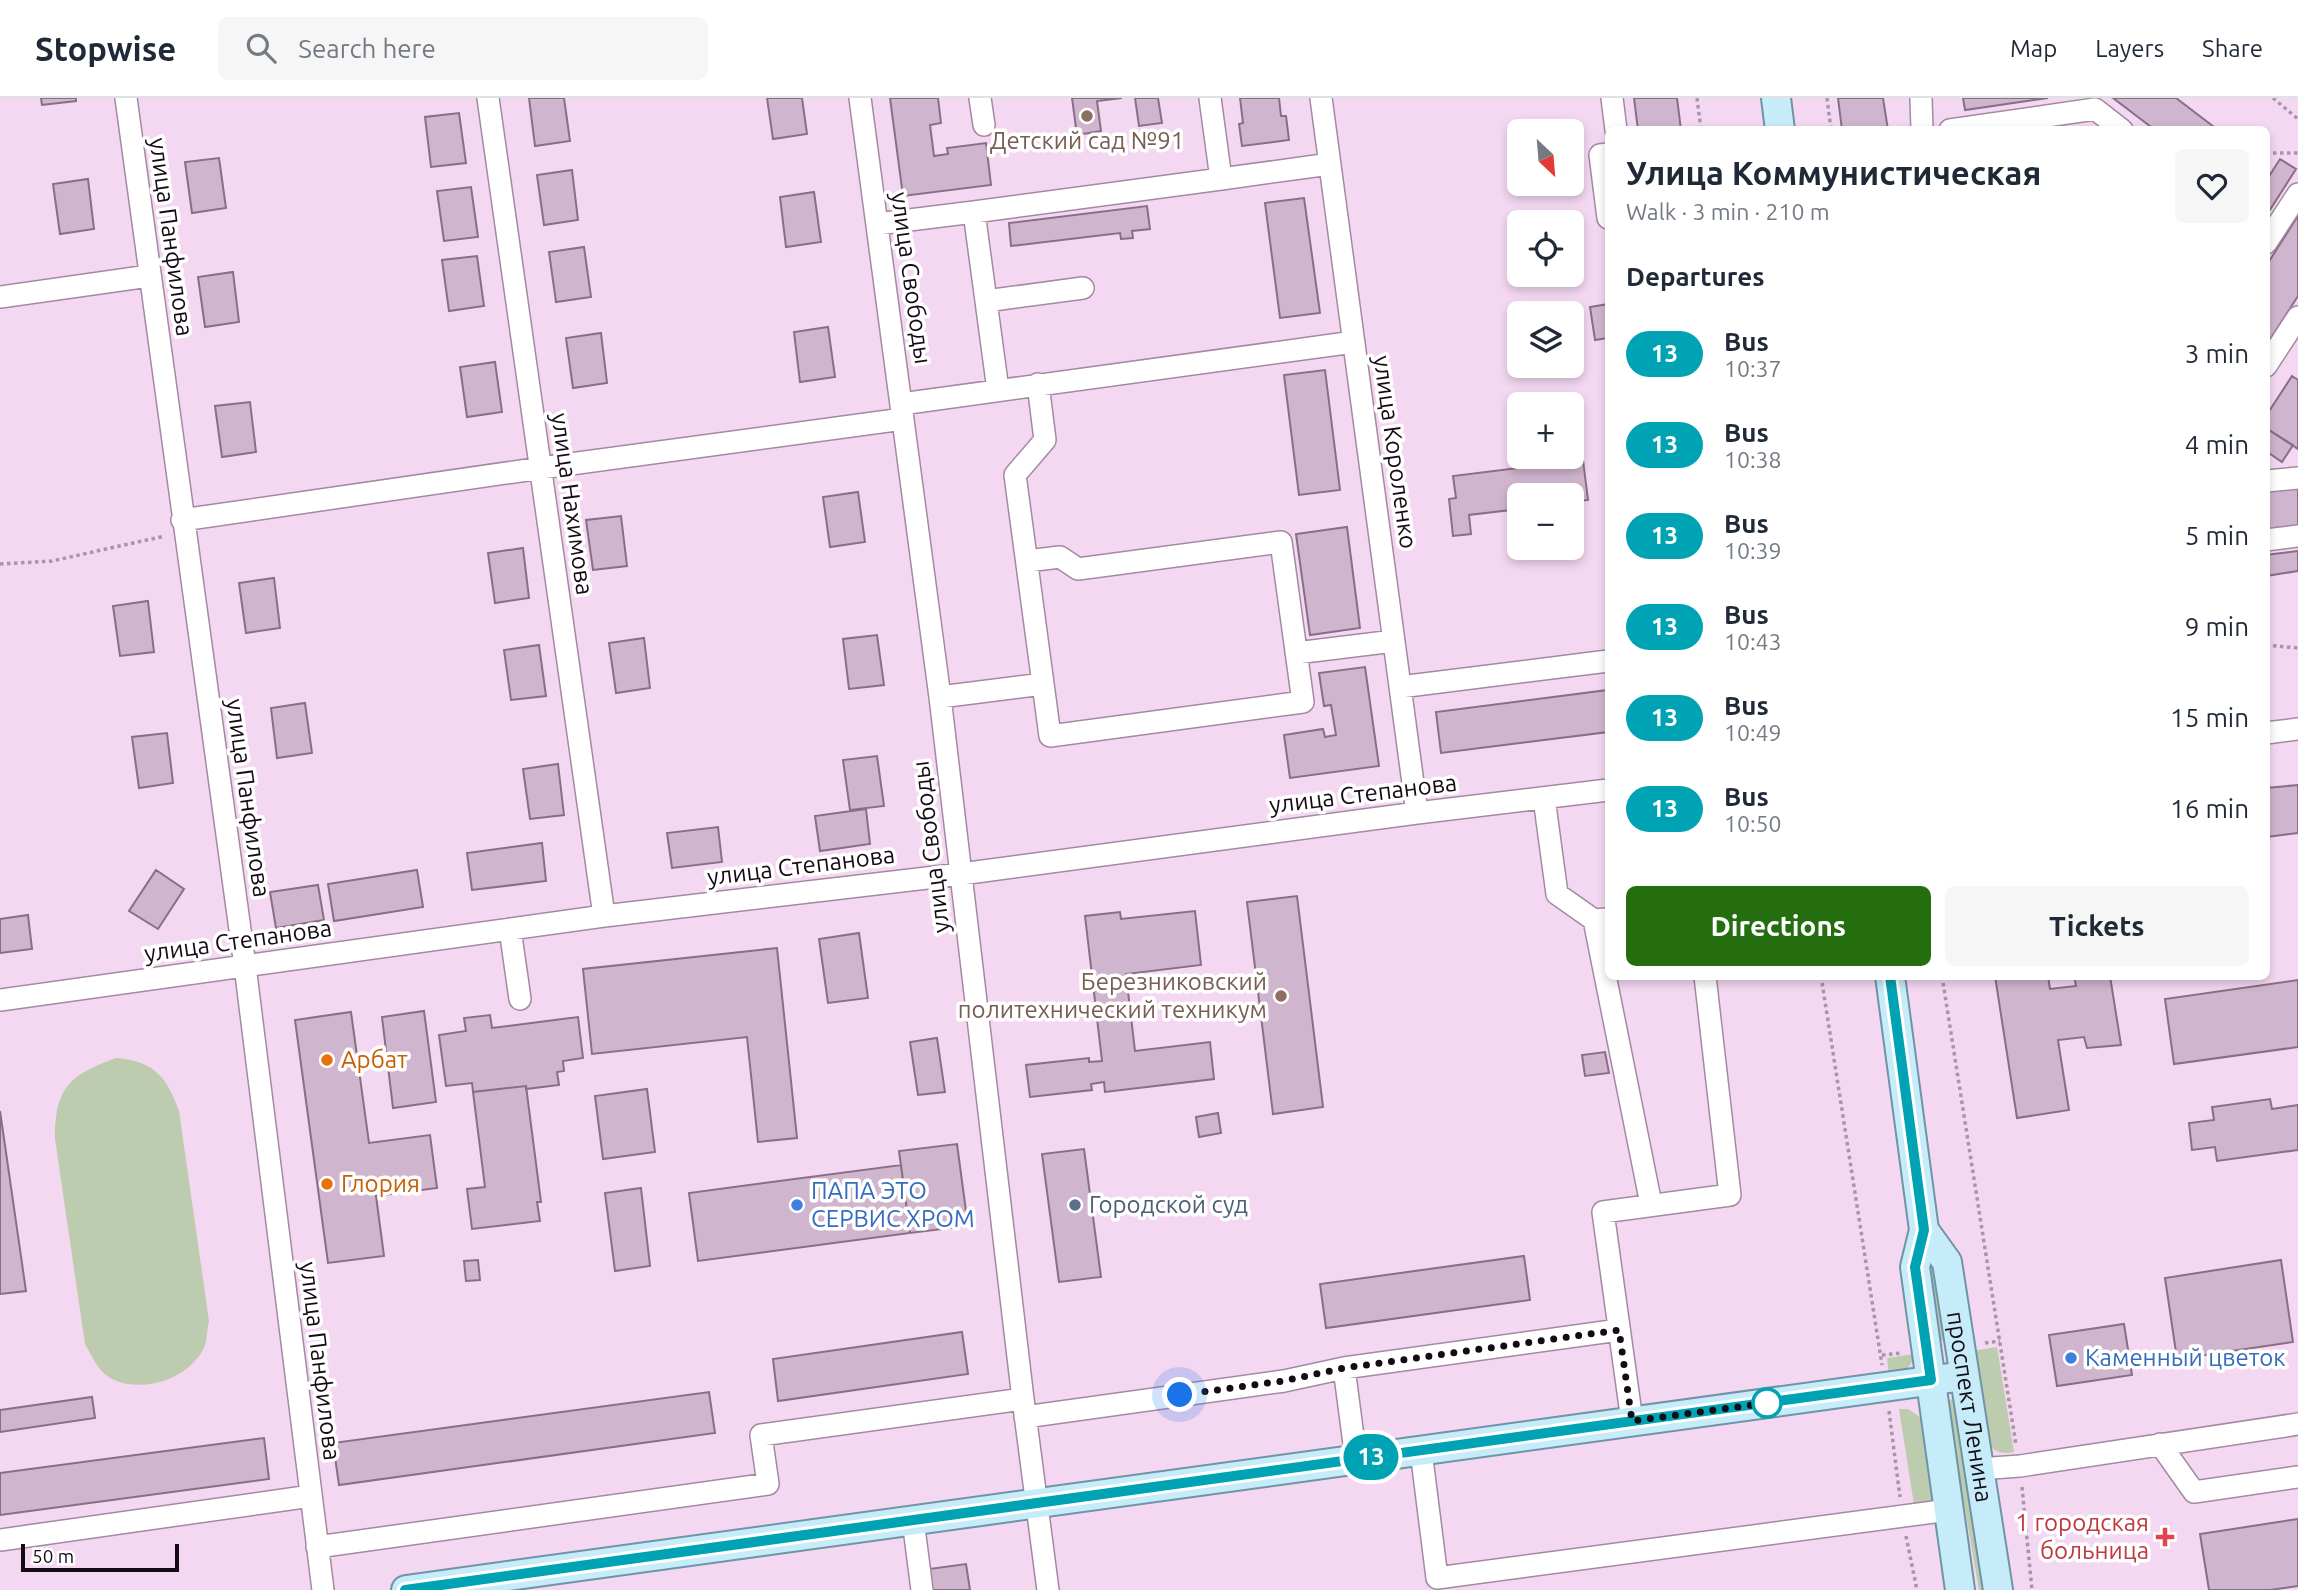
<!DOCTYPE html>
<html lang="en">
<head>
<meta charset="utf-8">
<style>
	body { margin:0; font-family:Ubuntu,sans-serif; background:#f6f6f7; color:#1f2937; height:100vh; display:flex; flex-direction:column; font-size:26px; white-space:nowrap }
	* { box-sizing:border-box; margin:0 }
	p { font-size:23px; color:#747a83 }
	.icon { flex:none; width:38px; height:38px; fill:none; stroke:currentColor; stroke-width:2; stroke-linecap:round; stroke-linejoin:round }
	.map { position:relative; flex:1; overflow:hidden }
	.sheet { position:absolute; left:1605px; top:28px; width:665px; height:854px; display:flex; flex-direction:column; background:#fff; border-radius:10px; box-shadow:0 4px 10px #0003 }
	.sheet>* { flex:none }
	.badge { padding:0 14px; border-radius:23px; font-size:24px; line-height:46px }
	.needle { width:46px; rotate:154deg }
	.controls { position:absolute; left:1507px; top:21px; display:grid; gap:14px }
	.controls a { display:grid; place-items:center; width:77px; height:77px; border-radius:10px; background:#fff; box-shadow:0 4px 10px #0003; font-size:35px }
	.scale { position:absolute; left:21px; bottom:18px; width:158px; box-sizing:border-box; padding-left:7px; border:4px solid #140b14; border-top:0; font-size:19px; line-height:24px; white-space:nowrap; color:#140b14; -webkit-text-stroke:5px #fff; paint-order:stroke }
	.you { position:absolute; width:35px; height:35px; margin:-18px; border:5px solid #fff; border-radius:50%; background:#1a73e8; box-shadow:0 0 0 10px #1a73e833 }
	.map>.badge { position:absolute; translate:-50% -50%; box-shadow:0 0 0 4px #fff }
	h2 { padding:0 21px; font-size:26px; line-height:63px }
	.round { display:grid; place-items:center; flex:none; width:74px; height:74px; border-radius:10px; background:#f6f6f7 }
	.headline { display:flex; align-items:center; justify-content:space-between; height:119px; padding:0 21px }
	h1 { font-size:33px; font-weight:600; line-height:52px }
	.primary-button { display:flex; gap:14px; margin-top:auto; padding:14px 21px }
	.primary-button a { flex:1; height:80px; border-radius:10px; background:#256e0f; color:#fff; font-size:28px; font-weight:600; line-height:80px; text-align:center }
	.primary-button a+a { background:#f6f6f7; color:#1f2937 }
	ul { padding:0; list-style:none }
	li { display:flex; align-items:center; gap:21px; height:91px; padding:0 21px }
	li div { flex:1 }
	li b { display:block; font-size:26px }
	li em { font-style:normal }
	li .badge { min-width:77px; font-weight:700; text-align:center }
	header { display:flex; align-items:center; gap:42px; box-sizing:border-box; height:98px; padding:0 35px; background:#fff; border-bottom:2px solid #e0e1e3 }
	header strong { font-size:33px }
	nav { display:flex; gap:38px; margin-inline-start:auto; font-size:24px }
	.search { width:490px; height:63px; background:#f6f6f7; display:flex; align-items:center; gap:18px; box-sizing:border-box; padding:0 24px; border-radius:10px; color:#747a83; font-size:26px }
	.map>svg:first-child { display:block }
	.green { fill:#bdcbaf }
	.building { fill:#d0b5ce; stroke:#886f86; stroke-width:2 }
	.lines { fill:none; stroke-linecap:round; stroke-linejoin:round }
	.minor-casing { stroke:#a489a2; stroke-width:24 }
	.major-casing { stroke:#6f94a6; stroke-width:32 }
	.path { stroke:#a994a8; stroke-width:3.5; stroke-dasharray:3.5 3.5; stroke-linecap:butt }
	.minor { stroke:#fff; stroke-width:21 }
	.major { stroke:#c6ebf9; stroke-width:28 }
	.line-casing { stroke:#fff; stroke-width:16 }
	.line { stroke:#00a3b4; stroke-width:10 }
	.walk { stroke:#140b14; stroke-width:7; stroke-dasharray:0 12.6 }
	.education-dot { fill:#8d6e63; stroke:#fff; stroke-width:2.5 }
	.food-dot { fill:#e8710a; stroke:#fff; stroke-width:2.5 }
	.shop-dot { fill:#3f7fe0; stroke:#fff; stroke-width:2.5 }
	.service-dot { fill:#5c6f8a; stroke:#fff; stroke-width:2.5 }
	.stop-dot { fill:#fff; stroke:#00a3b4; stroke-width:3.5 }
	.health-dot { fill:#e0444e; stroke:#fff; stroke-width:2.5 }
	.labels { text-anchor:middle; stroke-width:7; stroke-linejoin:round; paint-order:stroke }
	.education-label { font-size:24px; fill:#785e54; stroke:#fff }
	.street-label { font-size:24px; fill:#140b14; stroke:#fff }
	.food-label { font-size:24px; fill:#c56008; stroke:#fff; text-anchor:start }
	.shop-label { font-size:24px; fill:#366cbe; stroke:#fff; text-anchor:start }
	.service-label { font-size:24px; fill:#4e5e75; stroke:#fff; text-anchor:start }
	.health-label { font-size:24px; fill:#be3a42; stroke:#fff; text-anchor:end }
</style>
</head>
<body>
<header>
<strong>Stopwise</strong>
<div class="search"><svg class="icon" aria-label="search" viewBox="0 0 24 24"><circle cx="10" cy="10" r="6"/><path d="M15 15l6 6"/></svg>Search here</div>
<nav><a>Map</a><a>Layers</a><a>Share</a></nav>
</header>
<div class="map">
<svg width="2298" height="1492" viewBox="0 0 2298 1492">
	<rect width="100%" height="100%" fill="#f4d8f2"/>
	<path class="green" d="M116,960C154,963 167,979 179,1013L209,1223C207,1231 207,1243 204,1250C189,1281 142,1296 112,1281C98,1274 92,1258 85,1246L55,1041C55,990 69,977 116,960Z
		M1936,1161L1945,1242L1937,1243L1927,1162Z
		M1997,1249L2014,1354C2003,1356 1997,1355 1989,1347L1973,1253Z
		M1914,1256C1911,1272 1903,1275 1889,1277L1887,1260Z
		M1951,1301L1954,1304L1987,1492H1979L1947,1308V1304Z
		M1899,1311H1908L1923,1321L1936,1398L1932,1406L1914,1407Z"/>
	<path class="building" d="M41,0H76V3L42,7Z
		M529,0H564L570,43L535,48Z
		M767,0H802L807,36L773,41Z
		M890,0H938L941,25L930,27L934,58L948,56L947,50L986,45L991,87L903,98Z
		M1072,0H1122L1097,3L1101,33L1077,37Z
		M1135,0H1158L1162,25L1139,28Z
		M1240,0H1279L1281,18H1286L1289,42L1242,48L1239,26L1243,25Z
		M1634,0H1677L1681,32H1638Z
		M1838,0H1883L1888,32H1842Z
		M1963,0H2048L1965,12Z
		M2113,0H2176L2218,32H2155Z
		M459,15L466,65L431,69L425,19Z
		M219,60L226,110L192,115L185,64Z
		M2280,61L2296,71L2266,118V83Z
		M572,72L578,122L544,127L537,77Z
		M88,81L94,131L60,136L53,86Z
		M471,89L478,139L444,143L437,93Z
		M814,94L821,144L786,149L780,99Z
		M1304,100L1320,215L1280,220L1265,105Z
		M1147,108L1150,131L1132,133L1133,140L1121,141L1120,135L1011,148L1009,125Z
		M2298,118V198L2266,248V168Z
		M584,149L591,199L556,204L549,154Z
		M477,158L484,208L449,213L442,162Z
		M233,174L239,224L205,229L198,179Z
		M1608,206V240L1595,242L1590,209Z
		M828,229L835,279L800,284L794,234Z
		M601,235L607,285L573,290L566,240Z
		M495,264L502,314L467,319L460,269Z
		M1325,272L1340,392L1299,397L1284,277Z
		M2292,278L2298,282V351L2266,330V318Z
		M250,304L256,354L222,359L215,308Z
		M2266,330L2293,347L2282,364L2266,353Z
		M1583,362L1588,402L1572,404V397H1519V411L1469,417L1471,436L1453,438L1449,401L1456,400L1453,378Z
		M2298,387V429L2266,432V390Z
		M858,394L865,444L830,449L823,399Z
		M621,418L627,468L593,472L586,422Z
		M1347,429L1360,530L1310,537L1296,436Z
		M523,450L529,500L495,505L488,455Z
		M2298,453V473L2266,478V457Z
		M274,480L280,530L246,535L239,485Z
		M148,503L154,554L120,558L113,508Z
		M877,537L884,587L849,591L843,541Z
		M644,540L650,590L616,595L609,545Z
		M539,547L546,598L511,602L504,552Z
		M1365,569L1379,668L1290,680L1284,637L1323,631L1325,639L1336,637L1331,607L1324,608L1319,575Z
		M1608,592V634L1441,655L1436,614Z
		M305,605L312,655L277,660L271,610Z
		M167,635L173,685L139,690L132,639Z
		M877,658L884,708L850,712L843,662Z
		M558,666L564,717L530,721L523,671Z
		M2298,687V735L2266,739V690Z
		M866,711L870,746L820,753L815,718Z
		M718,729L722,764L672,770L667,735Z
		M542,745L546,783L472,792L467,755Z
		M156,772L184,791L158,831L129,813Z
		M417,772L423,809L334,823L328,786Z
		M318,787L324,822L276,830L270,794Z
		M1297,798L1323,1009L1273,1016L1247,804Z
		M1195,813L1201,867L1126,876L1135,953L1210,944L1214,981L1105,994L1104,984L1091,986L1092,992L1030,999L1026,967L1089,960V964L1102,963L1085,818L1120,814L1121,821Z
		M28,817L32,851L0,855V821Z
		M859,835L868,900L828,905L819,841Z
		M777,850L797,1040L758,1044L747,939L592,956L583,871Z
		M1995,878H2048L2050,891L2076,888L2074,878H2110L2121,947L2087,950L2084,939L2058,942L2069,1012L2017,1020Z
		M2298,882V949L2174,966L2165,901Z
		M424,913L436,1004L393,1010L382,919Z
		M351,914L369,1045L430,1037L437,1090L376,1098L384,1158L328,1165L295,922Z
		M490,917L492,930L578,919L583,960L563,963L564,973L557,974L559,987L526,991V988L473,994L472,985L446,988L439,937L466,933L464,920Z
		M937,940L945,994L918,997L910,944Z
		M1605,954L1609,975L1585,978L1582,957Z
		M526,988L541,1104H537L540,1123L472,1131L467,1091L485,1089L473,994Z
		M647,991L655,1054L603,1061L595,998Z
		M2270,1001L2272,1011L2298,1007V1052L2217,1063L2215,1049L2192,1052L2189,1025L2214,1022L2212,1009Z
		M0,1013L26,1193L0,1196Z
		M1218,1015L1221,1035L1199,1039L1196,1019Z
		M957,1046L968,1128L910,1135L899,1053Z
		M1084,1051L1101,1179L1059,1184L1042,1056Z
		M901,1067L910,1135L698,1163L689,1095Z
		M641,1090L650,1168L615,1173L605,1095Z
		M1524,1158L1530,1202L1326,1230L1320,1186Z
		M478,1162L480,1182L466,1183L464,1163Z
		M2281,1162L2293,1244L2177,1261L2165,1180Z
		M2124,1226L2132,1277L2057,1288L2049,1237Z
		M962,1234L968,1276L778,1303L773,1261Z
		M709,1294L715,1335L339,1387L333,1345Z
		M92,1299L95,1320L0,1334V1312Z
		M264,1340L269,1381L0,1417V1375Z
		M2298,1421V1488L2270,1492H2209L2200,1436Z
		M966,1466L970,1492H932L929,1471Z"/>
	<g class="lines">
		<g class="minor-casing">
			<path id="minor" d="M126,0L245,868L323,1492
				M488,0L604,818
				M860,0L940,599L1023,1301L1048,1492
				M980,0L984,27
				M1210,0L1221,81L1330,66
				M1321,0L1417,715
				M1612,0L1616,32
				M1921,0L1922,32
				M1950,32L2095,11L2122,32
				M1608,56L1600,57L1608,120
				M974,114L1221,81
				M877,126L974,114L998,292
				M2266,145L2298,96
				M0,199L149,178
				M986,203L1083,190
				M2266,268L2298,219
				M901,306L1354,244
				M2266,383L2298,380
				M182,422L541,370L903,321
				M2266,442L2298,438
				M1027,463L1060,459L1078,471L1281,444L1303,604L1050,638C1038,551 1027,464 1015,377L1045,342L1038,286
				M1296,555L1394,543
				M1400,589L1608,563
				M940,599L1043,586
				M2266,635L2298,631
				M1544,700L1557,796L1594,822L1606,821
				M1594,822L1651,1106
				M510,831L520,901
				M0,902L604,818L961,776L1417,715L1608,692
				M1344,1270L1356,1361
				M1025,1319L1284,1283L1344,1270L1619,1232
				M1632,1323L1603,1114L1730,1097L1705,878
				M2160,1346L2194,1394L2298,1379
				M1421,1353L1437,1480L1949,1412
				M1978,1371L2020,1368L2298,1326
				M913,1422L922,1492
				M0,1442L311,1398
				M317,1449L768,1386L761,1337L1023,1301"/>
		</g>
		<g class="major-casing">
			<g id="major">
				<path d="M1776,0L1780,32"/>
				<path d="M1890,878L1924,1132L1915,1169L1960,1492"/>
				<path id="s1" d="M1924,1132L1947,1164L1998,1492"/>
				<path d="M406,1492L1964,1278"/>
			</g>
		</g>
		<path class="path" d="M1697,0L1701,32
			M1827,0L1831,32
			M2273,0L2298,21
			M2266,55H2298
			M0,466L52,463L165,438
			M2266,547L2298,550
			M1821,878L1882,1267
			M1942,878L2016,1347
			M1985,1245L2000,1243
			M1882,1257L1902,1255
			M1889,1313L1900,1399
			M2022,1389L2032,1492
			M1906,1438L1917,1492"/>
		<use href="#minor" class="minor"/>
		<use href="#major" class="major"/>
	</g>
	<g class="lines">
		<g class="line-casing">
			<path id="line" d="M405,1492L1931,1282L1915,1169L1924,1132L1890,878"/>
		</g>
		<use href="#line" class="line"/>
		<path class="walk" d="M1180,1297L1283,1283L1344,1270L1619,1232L1632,1323L1767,1305"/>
	</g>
	<g class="education-dot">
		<circle cx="1087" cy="18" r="7"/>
		<circle cx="1281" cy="898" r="7"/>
	</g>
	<g class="food-dot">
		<circle cx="327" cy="962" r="7"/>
		<circle cx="327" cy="1086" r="7"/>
	</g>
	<g class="shop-dot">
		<circle cx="797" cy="1107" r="7"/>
		<circle cx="2071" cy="1260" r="7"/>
	</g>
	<circle class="service-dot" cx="1075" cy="1107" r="7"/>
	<circle class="stop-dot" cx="1767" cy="1305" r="14"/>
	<path class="health-dot" d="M2161.5 1428.5h7v7h7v7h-7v7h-7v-7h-7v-7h7z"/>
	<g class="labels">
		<g class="education-label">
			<text x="1087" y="51">Детский сад №91</text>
			<text x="1267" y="892" text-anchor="end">Березниковский<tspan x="1267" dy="28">политехнический техникум</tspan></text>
		</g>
		<g class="street-label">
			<text transform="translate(171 139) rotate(82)" y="8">улица Панфилова</text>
			<text transform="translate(911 180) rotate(82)" y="8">улица Свободы</text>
			<text transform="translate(1395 354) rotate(82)" y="8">улица Короленко</text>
			<text transform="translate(572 406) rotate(82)" y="8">улица Нахимова</text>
			<text transform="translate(1363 696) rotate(-7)" y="8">улица Степанова</text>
			<text transform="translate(248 700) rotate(82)" y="8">улица Панфилова</text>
			<text transform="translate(931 749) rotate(-97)" y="8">улица Свободы</text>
			<text transform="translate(801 768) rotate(-7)" y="8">улица Степанова</text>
			<text transform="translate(238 843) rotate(-8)" y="8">улица Степанова</text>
			<text transform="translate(320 1263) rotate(83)" y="8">улица Панфилова</text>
			<text dy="8" stroke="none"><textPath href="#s1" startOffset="186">проспект Ленина</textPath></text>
		</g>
		<g class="food-label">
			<text x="341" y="970">Арбат</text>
			<text x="341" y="1094">Глория</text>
		</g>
		<g class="shop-label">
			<text x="811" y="1101">ПАПА ЭТО<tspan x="811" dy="28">СЕРВИС ХРОМ</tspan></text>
			<text x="2085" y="1268">Каменный цветок</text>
		</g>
		<g class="service-label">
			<text x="1089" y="1115">Городской суд</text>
		</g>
		<g class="health-label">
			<text x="2149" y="1433">1 городская<tspan x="2149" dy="28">больница</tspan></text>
		</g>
	</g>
</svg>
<div class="controls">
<a><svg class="needle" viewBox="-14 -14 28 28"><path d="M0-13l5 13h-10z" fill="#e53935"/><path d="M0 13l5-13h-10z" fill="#747a83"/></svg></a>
<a><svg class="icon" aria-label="locate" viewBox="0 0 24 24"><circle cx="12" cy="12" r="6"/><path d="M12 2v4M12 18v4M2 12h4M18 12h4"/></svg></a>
<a><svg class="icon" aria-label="layers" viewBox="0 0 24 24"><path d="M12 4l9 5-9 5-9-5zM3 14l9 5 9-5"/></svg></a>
<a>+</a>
<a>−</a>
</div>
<div class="scale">50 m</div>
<div class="you" style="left:1180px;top:1297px"></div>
<b class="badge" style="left:1371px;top:1359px;background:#00a3b4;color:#fff">13</b>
<section class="sheet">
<div class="headline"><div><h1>Улица Коммунистическая</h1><p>Walk · 3 min · 210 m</p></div><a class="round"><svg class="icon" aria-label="heart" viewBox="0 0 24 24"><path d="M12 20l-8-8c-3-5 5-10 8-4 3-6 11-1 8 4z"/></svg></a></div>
<h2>Departures</h2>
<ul>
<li><span class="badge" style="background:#00a3b4;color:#fff">13</span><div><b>Bus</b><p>10:37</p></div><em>3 min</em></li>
<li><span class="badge" style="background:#00a3b4;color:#fff">13</span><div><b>Bus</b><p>10:38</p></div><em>4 min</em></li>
<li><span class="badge" style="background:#00a3b4;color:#fff">13</span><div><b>Bus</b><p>10:39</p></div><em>5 min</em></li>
<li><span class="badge" style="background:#00a3b4;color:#fff">13</span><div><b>Bus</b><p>10:43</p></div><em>9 min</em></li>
<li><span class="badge" style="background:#00a3b4;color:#fff">13</span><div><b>Bus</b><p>10:49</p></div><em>15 min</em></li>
<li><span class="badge" style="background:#00a3b4;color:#fff">13</span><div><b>Bus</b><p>10:50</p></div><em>16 min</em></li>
</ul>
<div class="primary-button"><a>Directions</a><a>Tickets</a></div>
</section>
</div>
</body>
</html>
